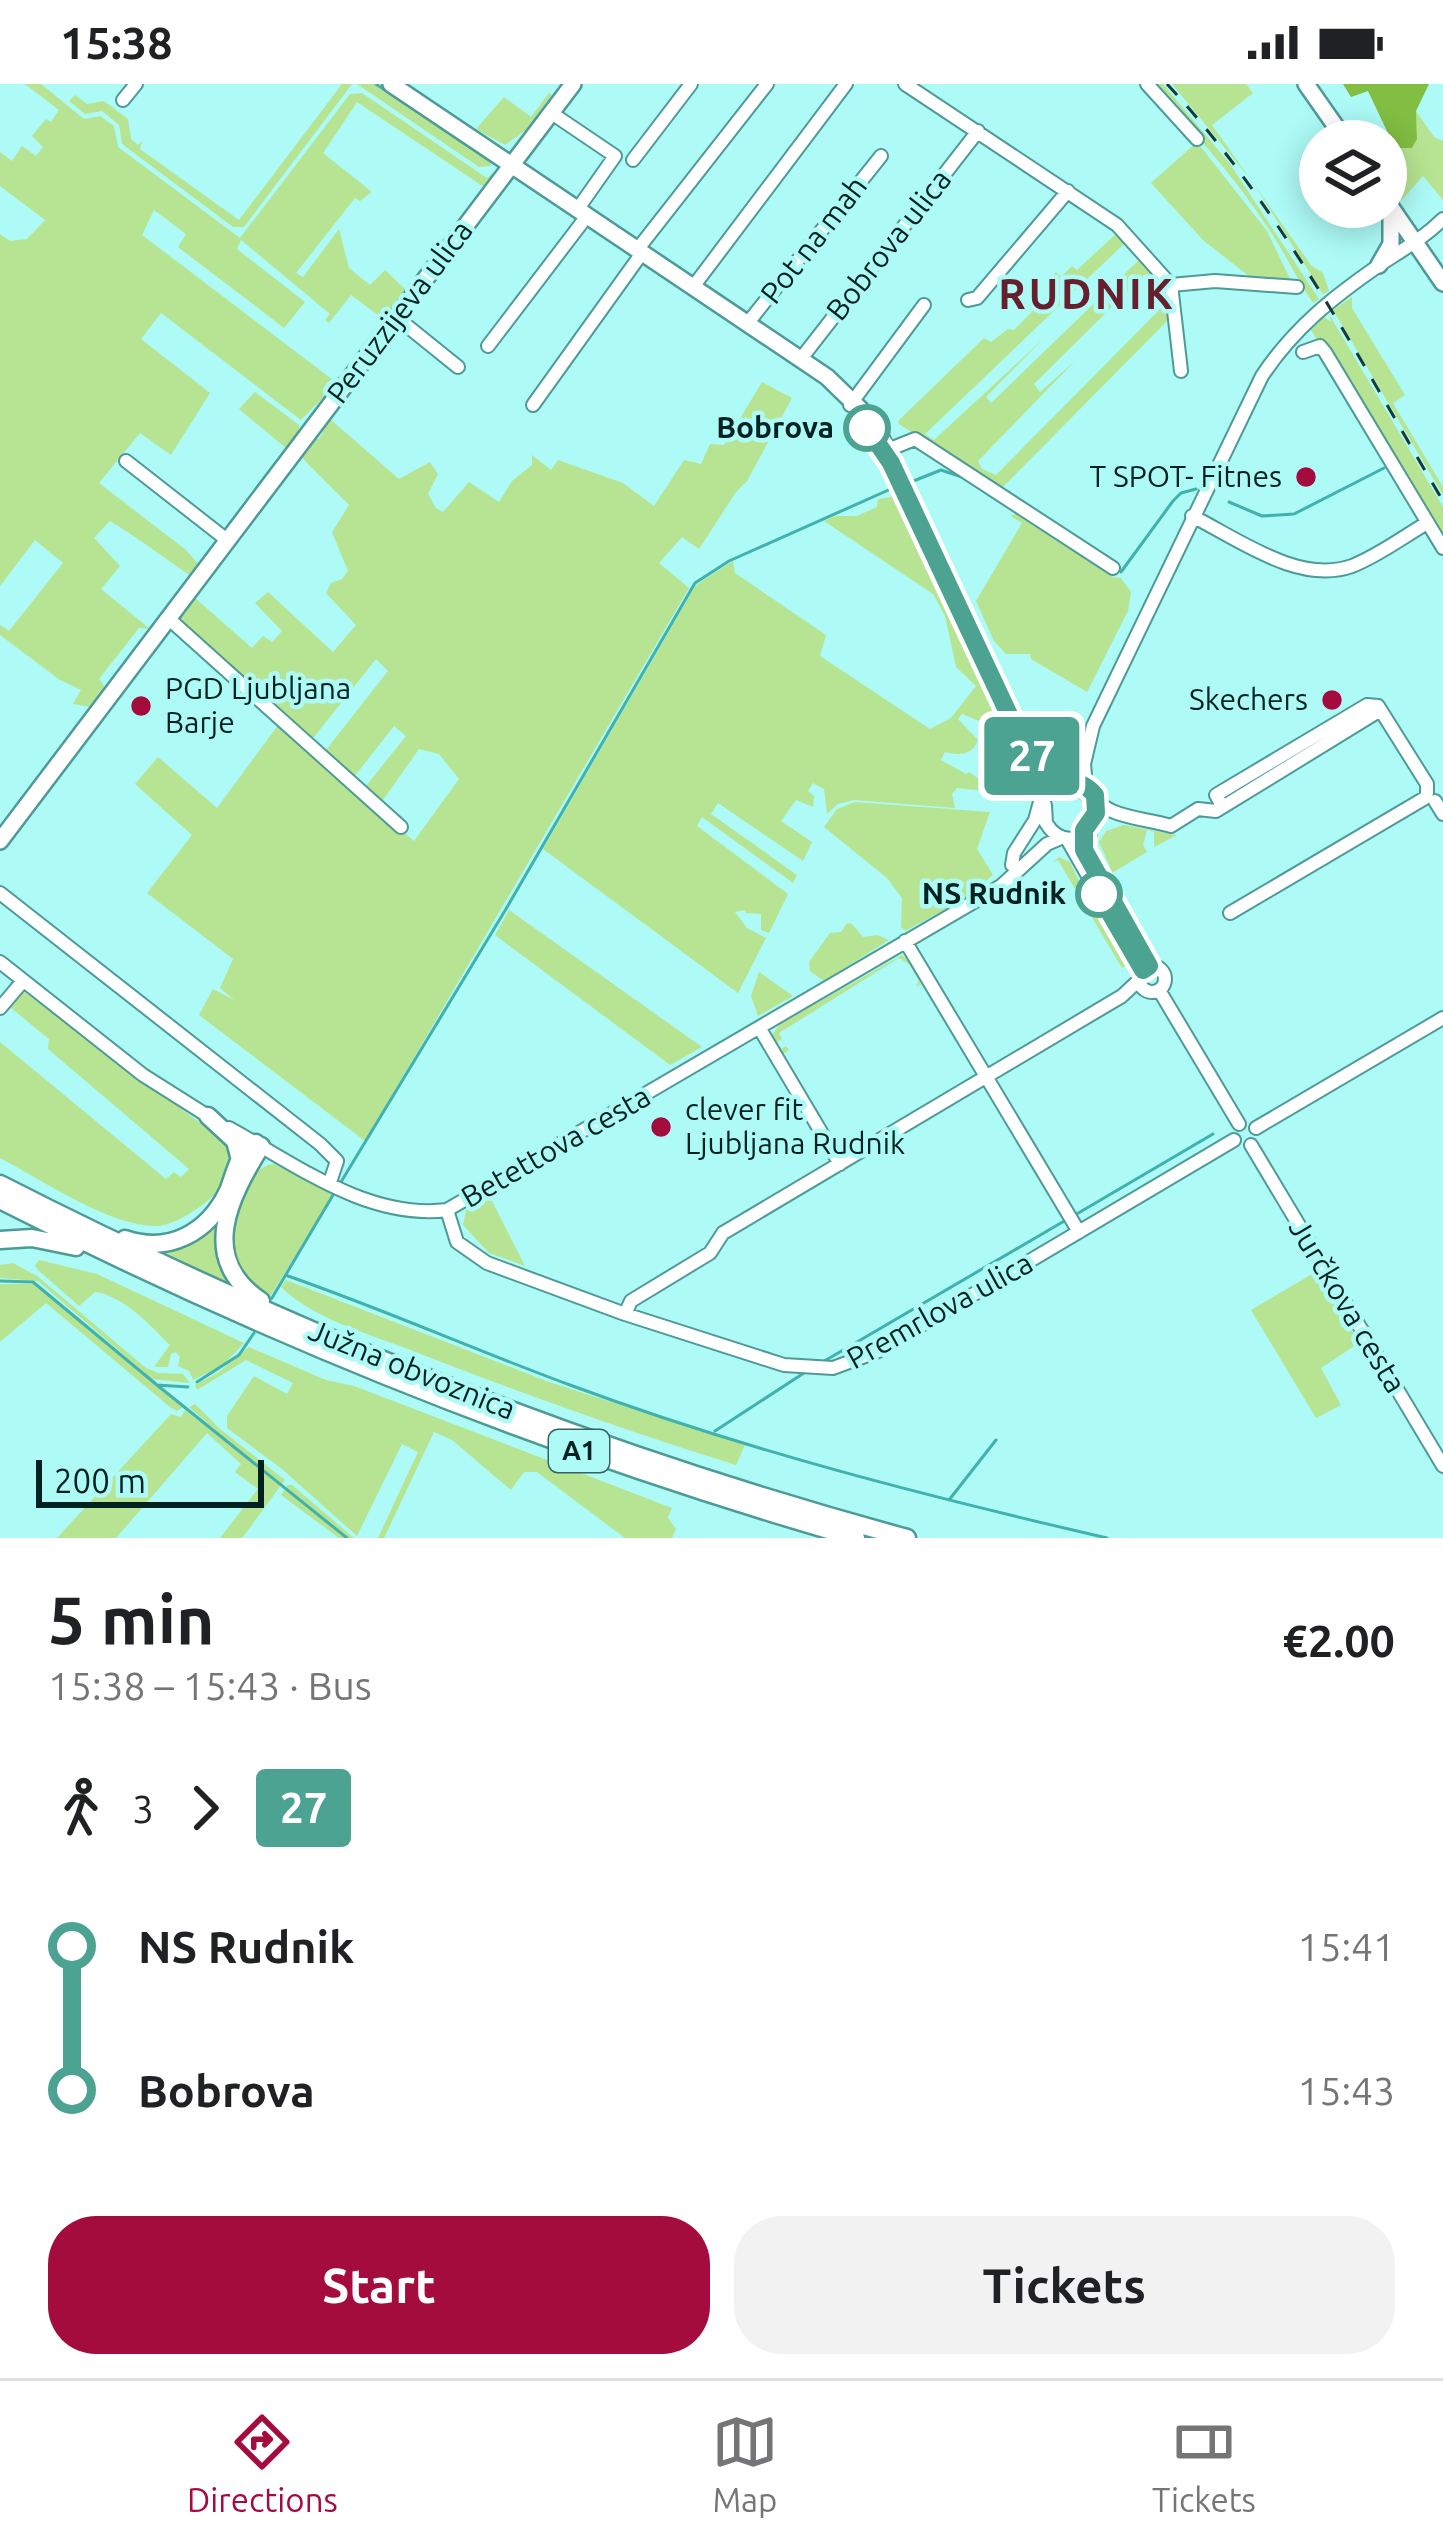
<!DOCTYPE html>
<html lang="en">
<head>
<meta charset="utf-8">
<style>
	body { margin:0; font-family:Ubuntu,sans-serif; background:#f2f2f2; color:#202124; height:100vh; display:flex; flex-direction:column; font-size:45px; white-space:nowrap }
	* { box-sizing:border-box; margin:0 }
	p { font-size:39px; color:#757577 }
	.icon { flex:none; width:66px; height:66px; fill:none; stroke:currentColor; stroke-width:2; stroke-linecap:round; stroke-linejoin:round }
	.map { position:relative; height:1454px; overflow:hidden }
	.details { display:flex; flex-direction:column; background:#fff; flex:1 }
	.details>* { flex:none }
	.badge { padding:0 24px; border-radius:9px; font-size:42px; line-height:78px }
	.buttons { position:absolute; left:1299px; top:36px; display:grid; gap:24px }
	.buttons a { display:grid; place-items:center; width:108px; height:108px; border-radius:50%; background:#fff; box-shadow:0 6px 30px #0003; font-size:60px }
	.scale { position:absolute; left:36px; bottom:30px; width:228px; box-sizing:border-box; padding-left:12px; border:6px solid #012221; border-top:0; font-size:33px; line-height:42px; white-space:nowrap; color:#012221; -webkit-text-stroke:9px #adfaf6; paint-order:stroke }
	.map>.badge { position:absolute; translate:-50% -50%; box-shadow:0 0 0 6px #fff }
	.legs { display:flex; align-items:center; gap:18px; height:132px; padding:0 48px; font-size:39px }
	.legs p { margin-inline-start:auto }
	.overview { display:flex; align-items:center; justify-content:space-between; height:204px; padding:0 48px }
	h1 { font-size:66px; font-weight:600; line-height:90px }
	.primary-button { display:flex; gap:24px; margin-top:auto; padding:24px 48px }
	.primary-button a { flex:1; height:138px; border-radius:48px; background:#a50c3e; color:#fff; font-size:48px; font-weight:600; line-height:138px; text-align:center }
	.primary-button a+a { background:#f2f2f2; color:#202124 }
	ul { padding:0 48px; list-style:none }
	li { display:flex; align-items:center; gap:42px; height:144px; font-size:45px }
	li i { display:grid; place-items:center; width:18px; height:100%; margin:0 15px; background:currentColor }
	li i::after { content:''; width:30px; height:30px; margin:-15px; border:9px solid; border-radius:50%; background:#fff }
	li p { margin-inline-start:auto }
	li:first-child i { background:linear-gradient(#0000 50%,currentColor 0) }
	li:last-child i { background:linear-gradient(currentColor 50%,#0000 0) }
	.status { display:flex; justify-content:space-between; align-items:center; height:84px; padding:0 60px; background:#fff; direction:ltr }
	.status svg { height:33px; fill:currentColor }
	.tabs { display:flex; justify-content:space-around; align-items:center; height:168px; border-top:3px solid #e0e0e0; background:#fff; font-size:33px; color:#757577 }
	.tabs a { display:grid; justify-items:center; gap:6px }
	.tabs .active { color:#a50c3e }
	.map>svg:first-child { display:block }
	.green { fill:#b7e492; fill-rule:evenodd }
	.forest { fill:#81be42 }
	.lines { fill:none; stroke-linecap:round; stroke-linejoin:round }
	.stream { stroke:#40b1ad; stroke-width:3 }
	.minor-casing { stroke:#4e9a97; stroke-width:16 }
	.major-casing { stroke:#4e9a97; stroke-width:20 }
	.highway-casing { stroke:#4e9a97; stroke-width:21 }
	.minor { stroke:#fff; stroke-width:12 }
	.major { stroke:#fff; stroke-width:15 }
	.highway { stroke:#fff; stroke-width:16 }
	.rail { stroke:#143a39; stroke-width:3; stroke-dasharray:15 15; stroke-linecap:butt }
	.line-1-casing { stroke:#fff; stroke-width:27 }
	.line-1 { stroke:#4ca391; stroke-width:18 }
	.stop-1-dot { fill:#fff; stroke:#4ca391; stroke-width:6 }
	.poi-dot { fill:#a50c3e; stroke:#adfaf6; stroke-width:4.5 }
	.labels { text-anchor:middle; stroke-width:9; stroke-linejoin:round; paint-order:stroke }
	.shield { fill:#adfaf6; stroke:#356361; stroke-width:3 }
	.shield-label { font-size:27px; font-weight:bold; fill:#012221 }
	.street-label { font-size:30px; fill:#012221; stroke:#adfaf6 }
	.stop-label { font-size:30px; font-weight:bold; fill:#012221; stroke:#adfaf6; text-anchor:end }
	.poi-label { font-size:30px; fill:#012221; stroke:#adfaf6; text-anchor:end }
	.district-label { font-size:42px; font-weight:bold; letter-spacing:3px; fill:#651f2d; stroke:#adfaf6 }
</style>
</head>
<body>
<div class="status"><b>15:38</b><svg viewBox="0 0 49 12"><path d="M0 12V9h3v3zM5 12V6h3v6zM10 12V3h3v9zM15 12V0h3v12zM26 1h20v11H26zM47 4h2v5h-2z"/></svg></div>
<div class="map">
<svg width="1443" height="1454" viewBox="0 0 1443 1454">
	<rect width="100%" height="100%" fill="#adfaf6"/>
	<path class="green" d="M25,0H41L84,35L100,32L114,42L118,63L240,154L350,10L362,9L487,94L494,88L484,103L357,18L323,69L372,108L360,117L355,114L296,189L303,193L339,145L349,184L370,201L385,186L407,207L385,236L351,211L329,239L325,236L330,230L241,156L237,165L305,218L284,244L178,163L186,150L154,126L142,151L337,299L301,336L161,229L141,255L210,309L171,371L140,349L99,399L186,466L200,482L191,492C163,473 138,454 110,437L94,454L120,482L101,505L150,545L139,544L99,595L105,603L91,623L73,620L81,606L60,596L0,551V541L9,547L63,479L35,456L0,502V150L10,157L27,155L45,136L0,102V68L12,77L22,62L36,72L43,63L32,52L46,35L51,38L59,26Z
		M342,0H352L244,143H233L122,60L119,41L102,27L85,30L69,17L75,11L87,20L104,17L128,35L131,55L138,61L142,57L140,65L239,136Z
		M357,0H374L494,76L490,82L479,83Z
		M1156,0H1163L1230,80L1319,215L1313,219C1298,197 1288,175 1274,153C1251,117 1225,84 1197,52L1201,48L1186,31L1182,34Z
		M1172,0H1246L1253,9L1212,41L1311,181L1323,189L1329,207L1323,210L1252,97Z
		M549,9L552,11L526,46L505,61L476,45L504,13L531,33Z
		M1416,27L1434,53L1443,57V116L1423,92L1401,117L1386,95V68L1395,64H1412L1417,55Z
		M1197,58L1267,147L1292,199L1254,196L1204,157L1151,99Z
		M1118,148L1126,158L925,350L934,356L1043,255L986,313L991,319L1139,176L1133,165L1167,203L1172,232L1000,406L899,340L898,337L984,254L991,258L1008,245L1014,246L1057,202L1049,194L1056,188L1061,193L1072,182L1077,186ZM1145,190L1160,198L1169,216L996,391L982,385L978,377L1075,277L1040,308L1034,300Z
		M1352,213V224L1405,311L1393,319L1443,403V411L1333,226Z
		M1329,230L1443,423V457L1311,246L1324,233L1331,238Z
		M762,298L792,314L747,397L736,408L699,465L682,453L659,479L689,504L365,1057L199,931L213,905L234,916L220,904L233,875L147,809L192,751L135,700L158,673L217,724L281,637L414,757L459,695L439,670L419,665L381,719L362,707L406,652L394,642L354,693L322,671L388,587L376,575L310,658L178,537L195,514L252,564L263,552L272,558L282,547L255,519L268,508L333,568L356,541L326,509L331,499L342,495L348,487L332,448L349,421L301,373L313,355H319L330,335L399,395L430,378L438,390L428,410L436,424L443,428L469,398L499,418L512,397L532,381V371L551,386L558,376L623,399L654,422L684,376L701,380L710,360L724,361Z
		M255,308L299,341V348L287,365L239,325Z
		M896,404L1005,645L998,658L989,641L962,630L958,635L978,656C973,671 959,672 945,668L941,676L966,690L969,688L979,695L978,706L957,704L952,710L955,724L854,716L838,720L827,730L824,705L813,699L808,707L814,712L813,723L796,716L781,737L812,758L803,777L718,719L711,730L797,791L793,799L702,733L697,742L788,810L769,849L761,846V830L746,829L744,826L735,828L747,844L766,854L738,909L543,765L696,501L733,477L735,489L826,551L820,572L930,645L951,634L976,602L956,583L945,532L933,510L824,437L835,432H857L877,423L878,415L891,413Z
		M1017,429L1113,493L1121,494L1131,508L1128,527L1087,608L1031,575L1030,570H1006L994,557L976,517L1022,439L1011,432Z
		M855,718L990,728L977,765L993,791L966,814L905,847L901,843L902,814L887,794L824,743L837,725Z
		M1124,741L1177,751L1154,763V748L1147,746L1143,761L1147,768L1112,789L1123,813L1099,758L1106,747Z
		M1059,773L1070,778L1088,817L1105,835L1131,878L1122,884L1058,776L1053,778Z
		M509,826L702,963L670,981L495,851Z
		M847,839L852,840L863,853L877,851L889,856L824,897L810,887L809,878L830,849L841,848Z
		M902,871L913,880L921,901L916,902L919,897L909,880L899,874L779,949L782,955L777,958L781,965L786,962L789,966L782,971L771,952L780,940Z
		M759,888L793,912L758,932L751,912Z
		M19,904L227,1059C234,1077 227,1097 214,1111C202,1123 174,1142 156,1142C108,1142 43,1096 0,1074V958L166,1095L174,1088L181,1093L189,1085L48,965L49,955L6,920Z
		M274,1080L333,1110L268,1216C254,1202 239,1190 234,1169C228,1142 243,1082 274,1080Z
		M491,1115L525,1182L489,1169L463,1141L466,1126Z
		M220,1131L234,1201L232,1204L159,1169L195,1157Z
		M39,1176L97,1190L244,1259L222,1282L193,1296L189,1287L178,1282L180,1273L176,1268L171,1270L168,1283H154L170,1261C150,1241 124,1212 95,1208L79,1222L38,1186L35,1182Z
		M13,1179L37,1192L146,1284L158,1289L183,1290L190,1299L152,1295L38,1197L0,1194V1181Z
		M1317,1187L1359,1259L1321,1284L1341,1321L1316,1334L1251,1226Z
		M286,1196L549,1298L745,1361L736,1381C627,1347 520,1309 413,1267C370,1250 315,1236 281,1203Z
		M0,1200H34L183,1323L177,1327L170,1323L46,1219L0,1258Z
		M249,1263L326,1296L354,1302L672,1424L668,1434L676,1445L672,1454H625L537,1388H524L511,1406L452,1356L434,1348L384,1454H378L418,1368L402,1360L357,1452L282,1385L227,1344V1332L254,1292L287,1310L293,1299L246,1276L197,1306L195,1301L219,1288Z
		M195,1320L220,1345L285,1396L242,1454H220L258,1405L235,1388L241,1380L207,1349L116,1454H57L171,1330L181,1333L185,1326L237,1365L189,1323Z
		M288,1401H292L354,1454H339L281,1411Z"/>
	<path class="forest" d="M1343,0H1429L1416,27L1417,55L1412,64H1395L1368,7L1351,13Z"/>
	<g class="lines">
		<path class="stream" d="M376,0L492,78
			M911,398L941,386L962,393
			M995,414L1012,425
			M1229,418L1262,432L1294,430L1384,384
			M1121,488L1173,417L1181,409L1196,405
			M341,1098L506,825L695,499L729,477L893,404
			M1075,1131L1213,1050
			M288,1192C383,1225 475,1266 570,1301C745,1366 926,1412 1107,1454
			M0,1197L33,1198L157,1301L188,1303
			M272,1214L336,1106
			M821,1279L1066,1136
			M197,1298L239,1271L254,1249
			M157,1301L347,1454
			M715,1347L807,1287
			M949,1416L996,1356"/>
		<g class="minor-casing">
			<path id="minor" d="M905,0L1117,141L1171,201L1215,197L1297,203
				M1147,0L1197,55
				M123,16L136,0
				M550,28L615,72L577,126
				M633,76L691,0
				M637,166L767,0
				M1171,201L1181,287
				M693,203L846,0
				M968,216L977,214L1068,107
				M396,233L458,283
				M747,240L881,72
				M488,262L587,132
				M1303,268L1320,262L1325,268L1443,464
				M800,276L978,47
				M533,321L642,169
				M850,321L924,221
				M885,367L915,355L1113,484
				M126,377L227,456
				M1192,432C1238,455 1299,501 1352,482C1378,472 1403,453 1427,439
				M168,534L401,743
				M1086,702L1084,680L1093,642L1262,292C1294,244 1333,213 1381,180C1402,166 1424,154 1443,135
				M1068,703C1086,705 1095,719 1112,727C1130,735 1151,736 1171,742L1198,725L1216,727L1379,627
				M1063,704L1073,694L1076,665
				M1097,716L1095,734L1084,746V766L1149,882
				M1435,717L1443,730
				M1045,721L1046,739C1056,756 1072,759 1090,750
				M1222,722L1216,711L1367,621L1378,622L1427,700V709
				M1067,755L1108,827
				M1012,781L1014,769L1035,736L1041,714L1062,697
				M0,809L320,1060L337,1077L330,1098
				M1230,829L1425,714
				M905,857L1079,1148
				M0,878L143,991L211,1034
				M1139 895a13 13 0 1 1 26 0a13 13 0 1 1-26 0Z
				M1159,906L1239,1040
				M0,924L23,897
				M760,945L840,1080
				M229,1044C295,1080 368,1136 447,1126L1001,802L1047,760L1061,754
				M1256,1044L1443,934
				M1251,1061L1443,1382
				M447,1126L457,1158L487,1179L625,1230L784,1281L833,1284L876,1268L1234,1056
				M625,1230L631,1217L710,1169L723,1149L1122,912L1139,896"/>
		</g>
		<g class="major-casing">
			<path id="major" d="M391,0L827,293L861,326L882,356L1026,667L1041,714
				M1306,0L1346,57
				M1386,116L1443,199
				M1379,181L1391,160V127
				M1032,672L1047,691L1060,698
				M1034,674L1054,679L1076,665
				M0,757L573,0"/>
		</g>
		<g class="highway-casing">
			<path id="highway" d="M208,1032L235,1057L240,1076
				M0,1100C290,1248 593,1369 907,1454
				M0,1116C275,1256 559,1369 856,1454
				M125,1155C169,1170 208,1149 228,1107C235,1090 238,1067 256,1059
				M0,1156L32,1154L76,1163
				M261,1217C197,1174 230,1113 261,1062"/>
		</g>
		<use href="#minor" class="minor"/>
		<use href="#major" class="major"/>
		<use href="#highway" class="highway"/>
		<path class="rail" d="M1167,0C1281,123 1358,274 1443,417"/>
	</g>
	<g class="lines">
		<g class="line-1-casing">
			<path id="line-1" d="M867,344L891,379L1026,667C1034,674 1038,685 1047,692C1064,704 1077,690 1095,711L1096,729L1084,746V766L1149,882L1143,886L1099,810"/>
		</g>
		<use href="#line-1" class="line-1"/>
	</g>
	<g class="stop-1-dot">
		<circle cx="867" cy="344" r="21"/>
		<circle cx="1099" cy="810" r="21"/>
	</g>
	<g class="poi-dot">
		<circle cx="1306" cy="393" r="12"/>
		<circle cx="1332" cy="616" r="12"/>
		<circle cx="141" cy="622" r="12"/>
		<circle cx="661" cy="1043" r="12"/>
	</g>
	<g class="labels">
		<rect class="shield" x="549" y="1346" width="60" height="42" rx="9"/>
		<g class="shield-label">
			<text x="579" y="1376">A1</text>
		</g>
		<g class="street-label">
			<text transform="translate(814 156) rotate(-52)" y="10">Pot na mah</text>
			<text transform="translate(889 161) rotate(-52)" y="10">Bobrova ulica</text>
			<text transform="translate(400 228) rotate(-53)" y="10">Peruzzijeva ulica</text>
			<text transform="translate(556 1063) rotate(-30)" y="10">Betettova cesta</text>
			<text transform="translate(1347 1222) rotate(59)" y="10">Jurčkova cesta</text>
			<text transform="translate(940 1227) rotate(-29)" y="10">Premrlova ulica</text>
			<text transform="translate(412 1286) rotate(22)" y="10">Južna obvoznica</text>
		</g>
		<g class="stop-label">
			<text x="834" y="354">Bobrova</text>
			<text x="1066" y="820">NS Rudnik</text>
		</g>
		<g class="poi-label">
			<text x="1282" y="403">T SPOT- Fitnes</text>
			<text x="165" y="615" text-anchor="start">PGD Ljubljana<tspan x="165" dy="34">Barje</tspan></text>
			<text x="1308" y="626">Skechers</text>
			<text x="685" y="1036" text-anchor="start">clever fit<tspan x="685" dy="34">Ljubljana Rudnik</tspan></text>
		</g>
		<g class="district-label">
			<text x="1087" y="225">RUDNIK</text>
		</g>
	</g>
</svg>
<div class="buttons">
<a><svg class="icon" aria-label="layers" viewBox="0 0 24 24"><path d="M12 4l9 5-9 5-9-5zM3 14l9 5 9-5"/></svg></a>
</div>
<div class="scale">200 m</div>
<b class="badge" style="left:1032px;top:672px;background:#4ca391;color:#fff">27</b>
</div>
<section class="details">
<div class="overview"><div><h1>5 min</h1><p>15:38 – 15:43 · Bus</p></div><b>€2.00</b></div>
<div class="legs"><svg class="icon" aria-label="walk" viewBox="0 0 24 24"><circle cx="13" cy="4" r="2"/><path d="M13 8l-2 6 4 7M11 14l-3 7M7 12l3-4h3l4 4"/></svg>3<svg class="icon" aria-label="forward" viewBox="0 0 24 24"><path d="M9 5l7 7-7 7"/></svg><b class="badge" style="background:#4ca391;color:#fff">27</b></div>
<ul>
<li><i style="color:#4ca391"></i><b>NS Rudnik</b><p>15:41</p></li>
<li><i style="color:#4ca391"></i><b>Bobrova</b><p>15:43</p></li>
</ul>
<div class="primary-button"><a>Start</a><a>Tickets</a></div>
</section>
<nav class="tabs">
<a class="active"><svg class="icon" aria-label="directions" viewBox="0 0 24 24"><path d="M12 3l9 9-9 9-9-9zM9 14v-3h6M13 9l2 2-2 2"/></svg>Directions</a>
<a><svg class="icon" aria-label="map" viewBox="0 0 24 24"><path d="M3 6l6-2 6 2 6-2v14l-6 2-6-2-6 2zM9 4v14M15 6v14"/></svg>Map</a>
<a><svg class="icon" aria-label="tickets" viewBox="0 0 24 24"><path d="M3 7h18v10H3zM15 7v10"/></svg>Tickets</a>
</nav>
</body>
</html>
